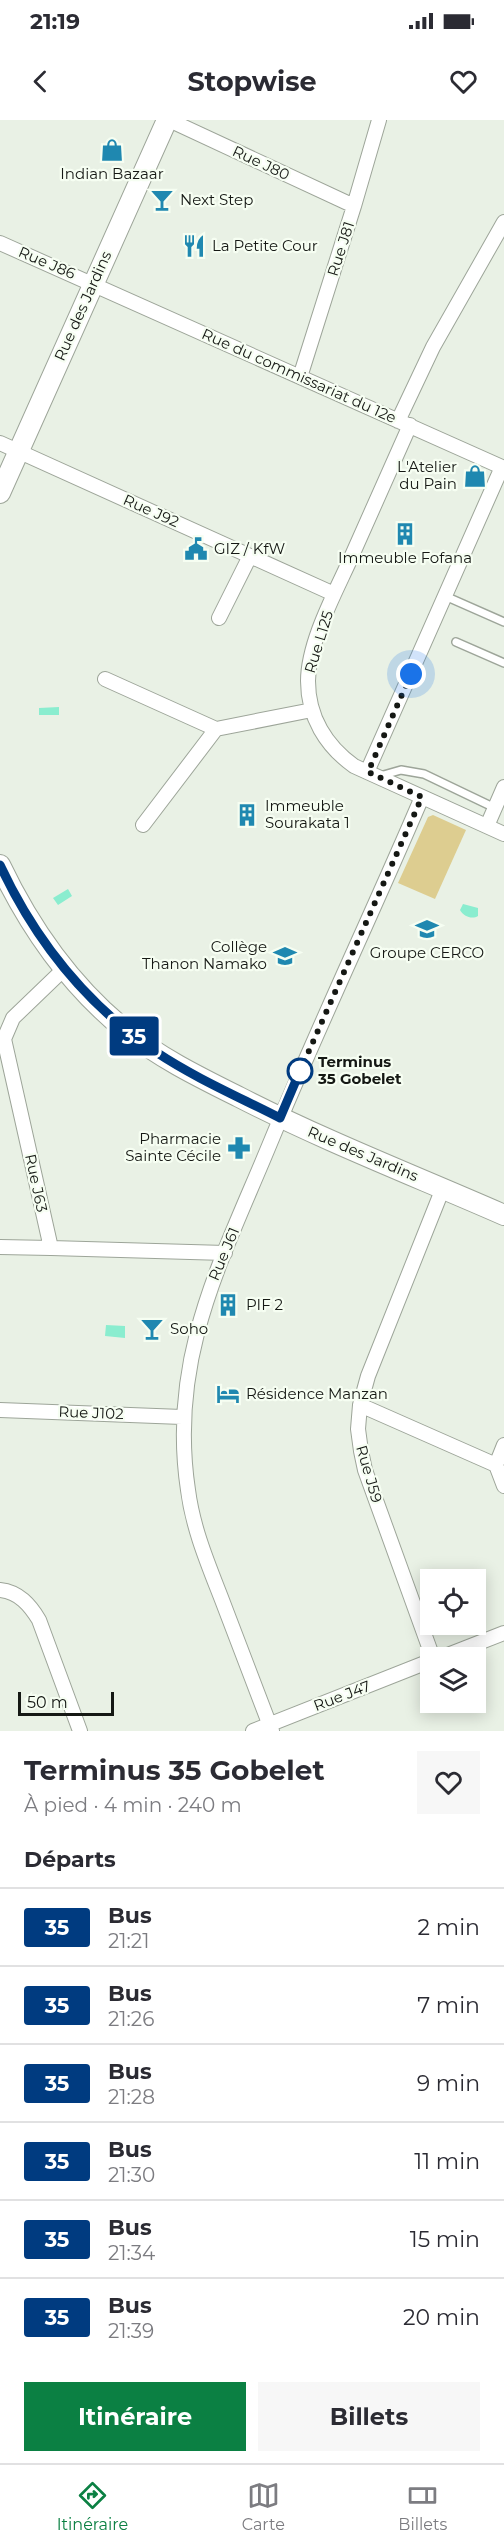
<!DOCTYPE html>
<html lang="fr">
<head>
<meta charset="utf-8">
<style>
	body { margin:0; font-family:Montserrat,sans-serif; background:#f7f7f7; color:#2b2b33; height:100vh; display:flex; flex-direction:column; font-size:22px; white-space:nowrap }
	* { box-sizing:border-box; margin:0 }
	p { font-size:20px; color:#7c7c81 }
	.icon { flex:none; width:33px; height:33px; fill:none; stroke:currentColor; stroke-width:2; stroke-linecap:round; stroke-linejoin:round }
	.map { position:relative; height:1611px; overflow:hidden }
	.sheet { display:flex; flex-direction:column; background:#fff; flex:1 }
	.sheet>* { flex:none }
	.badge { padding:0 12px; border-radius:4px; font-size:21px; line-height:39px }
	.controls { position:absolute; left:420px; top:1449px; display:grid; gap:12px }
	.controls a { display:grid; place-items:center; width:66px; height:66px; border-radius:0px; background:#fff; box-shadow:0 3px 15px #0003; font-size:30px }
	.scale { position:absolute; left:18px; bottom:15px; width:96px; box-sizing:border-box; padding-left:6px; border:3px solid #151814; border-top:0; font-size:16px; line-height:21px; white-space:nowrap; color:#151814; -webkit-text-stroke:4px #f6fef2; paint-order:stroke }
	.you { position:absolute; width:30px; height:30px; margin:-15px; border:4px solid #fff; border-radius:50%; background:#1a73e8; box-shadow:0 0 0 9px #1a73e833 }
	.map>.badge { position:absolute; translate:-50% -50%; box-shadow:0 0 0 3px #fff }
	h2 { padding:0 24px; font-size:22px; line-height:54px }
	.round { display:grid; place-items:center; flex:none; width:63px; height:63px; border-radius:0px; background:#f7f7f7 }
	.headline { display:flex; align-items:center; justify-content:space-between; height:102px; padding:0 24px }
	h1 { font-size:28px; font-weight:700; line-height:45px }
	.primary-button { display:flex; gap:12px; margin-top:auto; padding:12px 24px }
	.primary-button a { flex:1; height:69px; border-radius:0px; background:#0b8043; color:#fff; font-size:24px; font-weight:700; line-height:69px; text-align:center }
	.primary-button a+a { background:#f7f7f7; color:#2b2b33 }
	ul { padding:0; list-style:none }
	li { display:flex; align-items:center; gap:18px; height:78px; padding:0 24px; border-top:2px solid #e1e1e2 }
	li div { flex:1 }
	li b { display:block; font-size:22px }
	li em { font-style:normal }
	li .badge { min-width:66px; font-weight:700; text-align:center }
	.status { display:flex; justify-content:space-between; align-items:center; height:42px; padding:0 30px; background:#fff; direction:ltr }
	.status svg { height:16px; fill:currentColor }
	header { display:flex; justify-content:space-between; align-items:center; height:78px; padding:0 24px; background:#fff; font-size:27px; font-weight:700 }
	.tab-bar { display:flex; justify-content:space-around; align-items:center; height:84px; border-top:2px solid #e1e1e2; background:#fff; font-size:16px; color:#7c7c81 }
	.tab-bar a { display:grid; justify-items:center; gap:3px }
	.tab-bar .current { color:#0b8043 }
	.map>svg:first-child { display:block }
	.green { fill:#ddcd90 }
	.water { fill:#8aedcf }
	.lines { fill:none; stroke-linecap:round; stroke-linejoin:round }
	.lane-casing { stroke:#9da599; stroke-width:10 }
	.street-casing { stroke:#9da599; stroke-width:16 }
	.secondary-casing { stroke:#9da599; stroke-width:22 }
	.lane { stroke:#fff; stroke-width:7 }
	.street { stroke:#fff; stroke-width:14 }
	.secondary { stroke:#fff; stroke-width:20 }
	.line-casing { stroke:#fff; stroke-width:14 }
	.line { stroke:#003b80; stroke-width:9 }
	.walk { stroke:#151814; stroke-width:6; stroke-dasharray:0 10.8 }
	.stop-dot { fill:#fff; stroke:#003b80; stroke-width:3 }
	.labels { text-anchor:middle; stroke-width:4.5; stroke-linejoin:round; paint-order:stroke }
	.street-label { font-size:15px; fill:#151814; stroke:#f6fef2 }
	.poi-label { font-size:15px; fill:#151814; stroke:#f6fef2; text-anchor:start }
	.stop-label { font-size:15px; font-weight:bold; fill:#151814; stroke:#f6fef2; text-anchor:start }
</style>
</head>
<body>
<div class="status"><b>21:19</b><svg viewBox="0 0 49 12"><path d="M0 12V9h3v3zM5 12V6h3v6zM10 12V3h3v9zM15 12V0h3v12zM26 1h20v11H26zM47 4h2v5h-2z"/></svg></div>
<header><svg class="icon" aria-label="back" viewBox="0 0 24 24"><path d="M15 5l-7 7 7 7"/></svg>Stopwise<svg class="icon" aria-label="heart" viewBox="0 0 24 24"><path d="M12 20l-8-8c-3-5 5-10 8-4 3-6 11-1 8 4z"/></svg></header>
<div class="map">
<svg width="504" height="1611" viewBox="0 0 504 1611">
	<rect width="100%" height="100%" fill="#e9f1e5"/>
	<path class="green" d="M433,695L466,710L435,779L398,763L428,697Z"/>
	<path class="water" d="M59,587V595H39V588Z
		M68,769L72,776L58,785L53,778Z
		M463,784L478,788V796C472,800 463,796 460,790Z
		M106,1205L125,1206V1218L105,1216Z"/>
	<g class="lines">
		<g class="lane-casing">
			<path id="lane" d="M445,476L504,502
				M456,522L504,543
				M380,656L401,650L424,654L495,688"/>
		</g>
		<g class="street-casing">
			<path id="street" d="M169,0L354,86
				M0,123L504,348
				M300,257L354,86L379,0
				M398,301L433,227L504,102
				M410,305C390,350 370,395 350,440C334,475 308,523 308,561C308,597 326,626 354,646L504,714
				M0,323L334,474
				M219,498L250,436
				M105,559L216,609L312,590
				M367,652L502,347
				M143,705L216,609
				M487,706L504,667
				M64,849L13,898L4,919L51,1128L225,1133
				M0,1127L51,1128
				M360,1285L496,1345L504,1366
				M0,1290L182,1297
				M496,1345L504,1325
				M0,1470C19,1472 30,1485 39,1500L80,1611
				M433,1538L365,1350L361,1331L358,1309L360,1285L368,1256L443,1068
				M440,1538L504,1513
				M253,1611L430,1541
				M272,1611C255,1567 239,1524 222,1480C208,1444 193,1409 188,1370C168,1237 222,1140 271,1021C319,905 373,792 422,677"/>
		</g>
		<g class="secondary-casing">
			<path id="secondary" d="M0,373L167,0
				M0,745C30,808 71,866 125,910C160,938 199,957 239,977C325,1021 415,1056 504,1095"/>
		</g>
		<use href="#lane" class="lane"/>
		<use href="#street" class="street"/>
		<use href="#secondary" class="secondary"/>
	</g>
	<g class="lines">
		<g class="line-casing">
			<path id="line" d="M0,745C35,820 87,885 156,932C195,958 239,977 280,998L300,951"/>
		</g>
		<use href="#line" class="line"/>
		<path class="walk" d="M300,951L422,677L368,652L411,554"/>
	</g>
	<defs>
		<g id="shop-bare" transform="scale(1.8)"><path d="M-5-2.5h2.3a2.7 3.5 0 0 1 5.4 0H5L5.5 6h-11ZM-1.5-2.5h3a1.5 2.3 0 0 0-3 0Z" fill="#1f88b0" stroke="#f6fef2" stroke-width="2.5" paint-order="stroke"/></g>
		<g id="bar-bare" transform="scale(1.8)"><path d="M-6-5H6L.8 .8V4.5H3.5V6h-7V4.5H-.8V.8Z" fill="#1f88b0" stroke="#f6fef2" stroke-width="2.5" paint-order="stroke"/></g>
		<g id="restaurant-bare" transform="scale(1.8)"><path d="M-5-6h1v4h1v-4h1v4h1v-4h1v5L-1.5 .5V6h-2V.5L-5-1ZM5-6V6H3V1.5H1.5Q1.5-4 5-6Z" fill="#1f88b0" stroke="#f6fef2" stroke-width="2.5" paint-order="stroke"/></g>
		<g id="building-bare" transform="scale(1.8)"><path d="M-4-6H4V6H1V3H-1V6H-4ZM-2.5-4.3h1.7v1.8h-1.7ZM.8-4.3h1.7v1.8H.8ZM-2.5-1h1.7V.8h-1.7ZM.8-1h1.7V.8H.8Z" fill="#1f88b0" stroke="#f6fef2" stroke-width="2.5" paint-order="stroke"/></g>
		<g id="civic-bare" transform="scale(1.8)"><path d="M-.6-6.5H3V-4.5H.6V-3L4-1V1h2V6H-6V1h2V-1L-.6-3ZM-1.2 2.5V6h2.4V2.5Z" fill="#1f88b0" stroke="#f6fef2" stroke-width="2.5" paint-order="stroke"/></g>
		<g id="school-bare" transform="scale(1.8)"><path d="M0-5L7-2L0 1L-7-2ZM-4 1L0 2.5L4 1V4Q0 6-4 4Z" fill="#1f88b0" stroke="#f6fef2" stroke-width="2.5" paint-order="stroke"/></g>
		<g id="pharmacy-bare" transform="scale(1.8)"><path d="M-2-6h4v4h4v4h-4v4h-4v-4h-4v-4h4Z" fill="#1f88b0" stroke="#f6fef2" stroke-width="2.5" paint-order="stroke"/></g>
		<g id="hotel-bare" transform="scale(1.8)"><path d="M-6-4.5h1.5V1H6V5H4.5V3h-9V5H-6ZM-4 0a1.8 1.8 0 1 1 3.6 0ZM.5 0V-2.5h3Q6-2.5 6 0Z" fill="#1f88b0" stroke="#f6fef2" stroke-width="2.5" paint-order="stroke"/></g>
	</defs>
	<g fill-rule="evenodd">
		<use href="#shop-bare" x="112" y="30"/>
		<use href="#bar-bare" x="162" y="80"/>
		<use href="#restaurant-bare" x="194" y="126"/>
		<use href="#shop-bare" x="475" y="356"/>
		<use href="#building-bare" x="405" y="414"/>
		<use href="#civic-bare" x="196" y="429"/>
		<use href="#building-bare" x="247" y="695"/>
		<use href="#school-bare" x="427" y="809"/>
		<use href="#school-bare" x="285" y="836"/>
		<use href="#pharmacy-bare" x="239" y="1028"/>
		<use href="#building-bare" x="228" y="1185"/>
		<use href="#bar-bare" x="152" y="1209"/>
		<use href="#hotel-bare" x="228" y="1274"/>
	</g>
	<circle class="stop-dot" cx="300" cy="951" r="12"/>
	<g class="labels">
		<g class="street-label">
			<text transform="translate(261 43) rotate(25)" y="5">Rue J80</text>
			<text transform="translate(341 129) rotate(-72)" y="5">Rue J81</text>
			<text transform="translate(47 143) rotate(23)" y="5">Rue J86</text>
			<text transform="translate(83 186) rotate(-66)" y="5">Rue des Jardins</text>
			<text transform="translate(299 256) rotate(24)" y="5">Rue du commissariat du 12e</text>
			<text transform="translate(151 391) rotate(24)" y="5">Rue J92</text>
			<text transform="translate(319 522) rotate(-73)" y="5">Rue L125</text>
			<text transform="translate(363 1034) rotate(23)" y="5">Rue des Jardins</text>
			<text transform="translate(36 1063) rotate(78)" y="5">Rue J63</text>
			<text transform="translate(224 1134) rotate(-67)" y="5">Rue J61</text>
			<text transform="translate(91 1293) rotate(2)" y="5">Rue J102</text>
			<text transform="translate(369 1354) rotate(74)" y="5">Rue J59</text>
			<text transform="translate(342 1576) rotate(-21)" y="5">Rue J47</text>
		</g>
		<g class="poi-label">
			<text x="112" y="59" text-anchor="middle">Indian Bazaar</text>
			<text x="180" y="85">Next Step</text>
			<text x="212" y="131">La Petite Cour</text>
			<text x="457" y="352" text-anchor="end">L'Atelier<tspan x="457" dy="17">du Pain</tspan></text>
			<text x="214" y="434">GIZ / KfW</text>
			<text x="405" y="443" text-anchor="middle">Immeuble Fofana</text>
			<text x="265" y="691">Immeuble<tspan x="265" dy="17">Sourakata 1</tspan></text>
			<text x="267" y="832" text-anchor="end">Collège<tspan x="267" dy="17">Thanon Namako</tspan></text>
			<text x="427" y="838" text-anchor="middle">Groupe CERCO</text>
			<text x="221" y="1024" text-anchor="end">Pharmacie<tspan x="221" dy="17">Sainte Cécile</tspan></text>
			<text x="246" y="1190">PIF 2</text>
			<text x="170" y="1214">Soho</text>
			<text x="246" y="1279">Résidence Manzan</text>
		</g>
		<g class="stop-label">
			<text x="318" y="947">Terminus<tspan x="318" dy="17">35 Gobelet</tspan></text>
		</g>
	</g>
</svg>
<div class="controls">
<a><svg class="icon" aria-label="locate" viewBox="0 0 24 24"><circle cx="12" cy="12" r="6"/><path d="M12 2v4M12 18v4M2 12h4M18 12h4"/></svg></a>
<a><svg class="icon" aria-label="layers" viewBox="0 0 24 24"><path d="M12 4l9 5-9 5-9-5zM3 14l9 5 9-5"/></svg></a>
</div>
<div class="scale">50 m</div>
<div class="you" style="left:411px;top:554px"></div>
<b class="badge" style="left:134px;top:916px;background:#003b80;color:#fff">35</b>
</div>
<section class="sheet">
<div class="headline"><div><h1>Terminus 35 Gobelet</h1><p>À pied · 4 min · 240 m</p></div><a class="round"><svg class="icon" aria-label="heart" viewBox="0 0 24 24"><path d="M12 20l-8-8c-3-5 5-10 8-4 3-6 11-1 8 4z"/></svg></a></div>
<h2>Départs</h2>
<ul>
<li><span class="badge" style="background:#003b80;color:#fff">35</span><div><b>Bus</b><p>21:21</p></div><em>2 min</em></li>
<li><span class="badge" style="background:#003b80;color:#fff">35</span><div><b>Bus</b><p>21:26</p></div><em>7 min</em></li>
<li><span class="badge" style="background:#003b80;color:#fff">35</span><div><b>Bus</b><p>21:28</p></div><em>9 min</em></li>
<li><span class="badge" style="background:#003b80;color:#fff">35</span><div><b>Bus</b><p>21:30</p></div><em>11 min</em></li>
<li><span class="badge" style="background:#003b80;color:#fff">35</span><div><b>Bus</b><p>21:34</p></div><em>15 min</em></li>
<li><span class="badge" style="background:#003b80;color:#fff">35</span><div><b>Bus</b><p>21:39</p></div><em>20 min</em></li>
</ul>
<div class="primary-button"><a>Itinéraire</a><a>Billets</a></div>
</section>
<nav class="tab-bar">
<a class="current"><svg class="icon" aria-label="directions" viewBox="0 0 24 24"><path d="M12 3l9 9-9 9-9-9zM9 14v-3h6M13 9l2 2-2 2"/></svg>Itinéraire</a>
<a><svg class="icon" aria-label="map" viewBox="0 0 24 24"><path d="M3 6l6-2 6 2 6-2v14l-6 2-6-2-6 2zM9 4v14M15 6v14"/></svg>Carte</a>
<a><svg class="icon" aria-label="tickets" viewBox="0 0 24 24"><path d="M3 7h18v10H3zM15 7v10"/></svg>Billets</a>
</nav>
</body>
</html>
